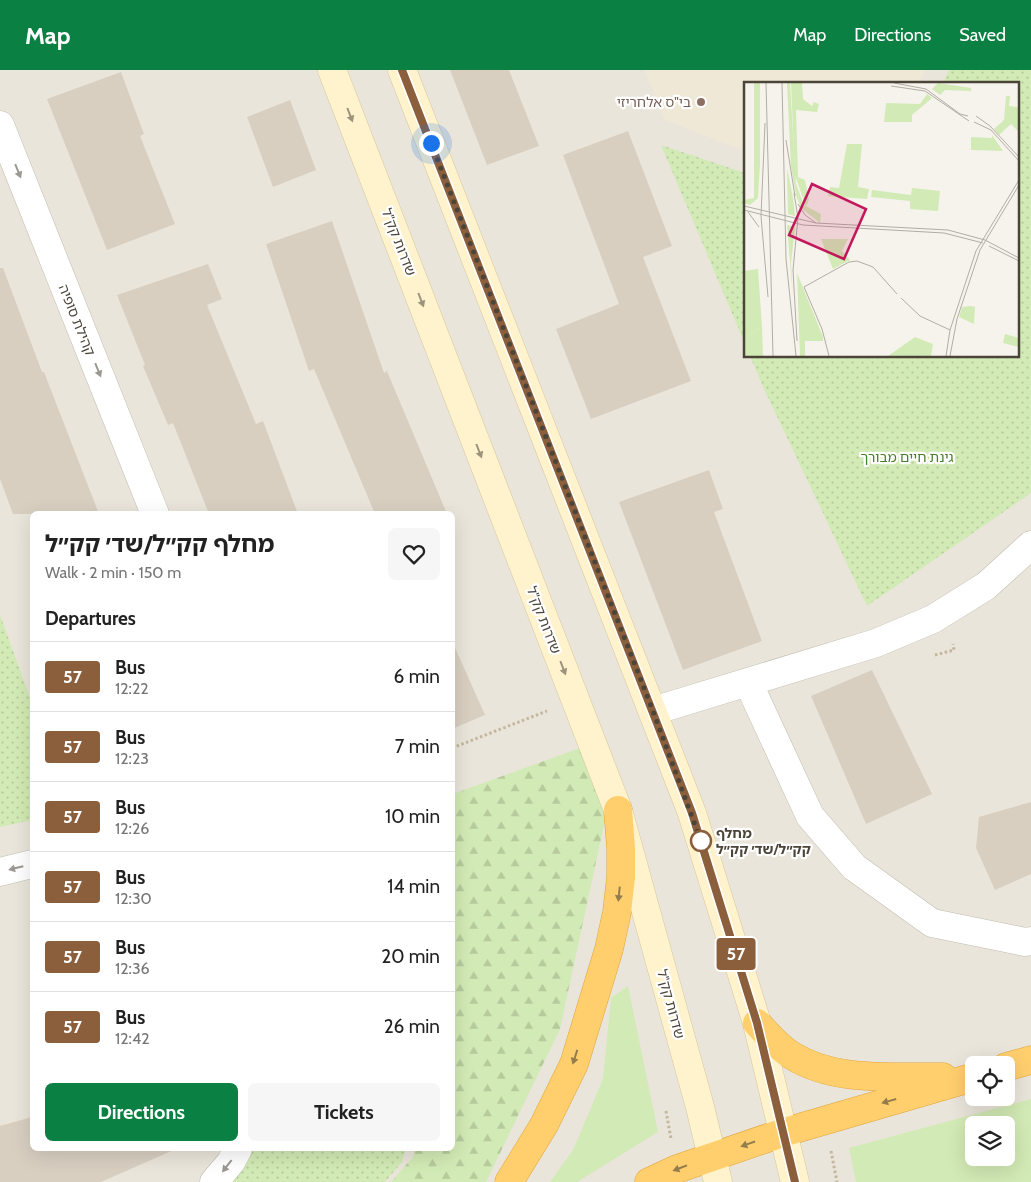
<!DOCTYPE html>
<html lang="en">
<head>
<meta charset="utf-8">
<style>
	body { margin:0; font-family:Cabin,"Noto Sans Hebrew",sans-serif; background:#f6f6f6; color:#222; height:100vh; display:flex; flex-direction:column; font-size:19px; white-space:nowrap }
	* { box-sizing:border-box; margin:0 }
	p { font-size:16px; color:#767676 }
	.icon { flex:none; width:28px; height:28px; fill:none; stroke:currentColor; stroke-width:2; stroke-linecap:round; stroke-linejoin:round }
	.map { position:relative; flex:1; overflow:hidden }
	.panel { position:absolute; left:30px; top:441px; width:425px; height:640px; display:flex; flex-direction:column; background:#fff; border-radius:8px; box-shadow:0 5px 20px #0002 }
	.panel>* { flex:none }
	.badge { padding:0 10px; border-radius:4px; font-size:18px; line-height:32px }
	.fabs { position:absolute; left:965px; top:986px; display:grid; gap:10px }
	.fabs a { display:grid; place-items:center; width:50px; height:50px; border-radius:8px; background:#fff; box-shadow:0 5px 20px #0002; font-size:25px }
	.you { position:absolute; width:25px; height:25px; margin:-12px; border:4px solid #fff; border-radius:50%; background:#1a73e8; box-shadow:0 0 0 8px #1a73e833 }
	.map>.badge { position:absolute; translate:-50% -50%; box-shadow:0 0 0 2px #fff }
	h2 { padding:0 15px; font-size:19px; line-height:45px }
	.round { display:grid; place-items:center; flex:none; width:52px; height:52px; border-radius:8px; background:#f6f6f6 }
	.overview { display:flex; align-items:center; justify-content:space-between; height:85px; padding:0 15px }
	h1 { font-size:24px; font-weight:700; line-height:38px }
	.action { display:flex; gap:10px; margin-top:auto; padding:10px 15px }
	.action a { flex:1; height:58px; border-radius:8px; background:#0b8043; color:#fff; font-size:20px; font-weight:700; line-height:58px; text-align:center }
	.action a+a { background:#f6f6f6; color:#222 }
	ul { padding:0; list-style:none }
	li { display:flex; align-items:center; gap:15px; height:70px; padding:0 15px; border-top:1px solid #e0e0e0 }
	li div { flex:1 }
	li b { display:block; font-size:19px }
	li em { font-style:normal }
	li .badge { min-width:55px; font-weight:700; text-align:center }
	header { display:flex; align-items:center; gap:30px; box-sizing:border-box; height:70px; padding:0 25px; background:#0b8043; color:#fff }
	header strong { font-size:24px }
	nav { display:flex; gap:28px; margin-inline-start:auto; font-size:18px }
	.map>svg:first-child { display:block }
	.residential { fill:#eae5da; fill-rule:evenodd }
	.education { fill:#efe8d6 }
	.grass { fill:#d2eab5; fill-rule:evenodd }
	.forest { fill:url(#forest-firs) }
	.park { fill:url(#park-dots) }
	.building { fill:#d8cfc1 }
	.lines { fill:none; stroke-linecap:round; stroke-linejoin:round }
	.minor-casing { stroke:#c2bbae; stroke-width:29 }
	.secondary-casing { stroke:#d6c79b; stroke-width:29 }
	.motorway-casing { stroke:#e0a43c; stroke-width:29 }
	.path { stroke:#c4b79f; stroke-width:3; stroke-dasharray:2.5 2.5; stroke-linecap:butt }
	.minor { stroke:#fff; stroke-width:28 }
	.secondary { stroke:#fff3cd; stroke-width:28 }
	.motorway { stroke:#ffcf6e; stroke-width:28 }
	.oneway { fill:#9c937c }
	.oneway2 { fill:#9c9892 }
	.oneway3 { fill:#937c4e }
	.line-casing { stroke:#fff; stroke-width:11 }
	.line { stroke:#8b5e3c; stroke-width:8 }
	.walk { stroke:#4b4439; stroke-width:5; stroke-dasharray:0 9 }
	.education-dot { fill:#8d6e63; stroke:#fff; stroke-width:2 }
	.stop-dot { fill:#fff; stroke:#8b5e3c; stroke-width:2.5 }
	.labels { text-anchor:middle; stroke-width:4.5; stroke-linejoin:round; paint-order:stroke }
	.education-label { font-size:14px; fill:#785e54; stroke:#fff; text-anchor:end }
	.street-label { font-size:14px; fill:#4b4439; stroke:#fff }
	.park-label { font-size:14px; fill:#4a7f2a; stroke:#fff }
	.stop-label { font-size:14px; font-weight:bold; fill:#4b4439; stroke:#fff; text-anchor:start }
	.inset-road { fill:none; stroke:#b2ada4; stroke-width:1 }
	.view { fill:#c2185b; fill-opacity:0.15; stroke:#c2185b; stroke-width:2.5 }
	.inset-edge { fill:none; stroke:#4b4439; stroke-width:2.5 }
</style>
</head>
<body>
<header>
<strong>Map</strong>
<nav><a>Map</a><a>Directions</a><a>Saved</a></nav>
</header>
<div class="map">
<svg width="1031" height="1112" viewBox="0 0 1031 1112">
	<defs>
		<pattern id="forest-firs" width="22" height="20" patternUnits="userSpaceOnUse" patternTransform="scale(1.25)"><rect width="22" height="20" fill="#d2eab5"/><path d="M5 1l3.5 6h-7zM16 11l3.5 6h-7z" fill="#b6ca9c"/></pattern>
		<pattern id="park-dots" width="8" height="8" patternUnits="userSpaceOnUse" patternTransform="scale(1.25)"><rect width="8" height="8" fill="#d2eab5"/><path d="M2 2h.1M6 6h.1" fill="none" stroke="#b6ca9c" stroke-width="1.8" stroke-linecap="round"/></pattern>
	</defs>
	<rect width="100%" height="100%" fill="#f6f3ec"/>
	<path class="residential" d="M0,0H1031V1112H0ZM745,14H1017V286H745ZM32,444H452V1079H32ZM974,995H1006V1028H974ZM974,1055H1006V1088H974Z"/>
	<path class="education" d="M645,0H925L918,14H745V81L665,50Z"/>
	<path class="grass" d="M628,916L658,1062L577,1112H550L573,1080L603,1009L611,928Z
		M1031,1029V1112H856L849,1078ZM974,1055H1006V1088H974Z"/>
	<path class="forest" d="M591,674L607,741L560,959L486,1112H391L413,1087L415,1079H452L453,724Z"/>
	<path class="park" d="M949,0H1031V423L867,536L764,319L750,286H1017V14H943Z
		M661,75L745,103V274Z
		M0,545L32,633V750L0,757Z
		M251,1079H406L402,1092L385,1112H232Z"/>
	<path class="building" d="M450,0H509L539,76L487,95Z
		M121,2L144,64L140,66L175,154L107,180L47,29Z
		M290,30L316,100L273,117L247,47Z
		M628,61L672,176L643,187L691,311L591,349L556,259L619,234L563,85Z
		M332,151L384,303L387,301L447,444H375L314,299L309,301L266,174Z
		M208,194L222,229L207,235L256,354L263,351L298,444H209L173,353L168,355L143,296L145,295L117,225Z
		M0,198H3L42,302H44L99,444H13L0,409Z
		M709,400L723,439L714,442L762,571L683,600L619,432Z
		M452,571L485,645L452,659Z
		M872,600L932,724L866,754L811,626Z
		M1031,732V804L995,820L976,778L979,747Z
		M32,1047V1079H176L101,1112H0V1056Z"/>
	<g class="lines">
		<g class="minor-casing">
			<path id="minor" d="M0,55L155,444
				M748,612L810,746L854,797L932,853L1025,872L1031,871
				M653,641L876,573L933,549L986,516L1031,475
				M0,802L32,794
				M214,1112L231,1092L238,1079"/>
		</g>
		<g class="secondary-casing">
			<path id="secondary" d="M332,0L618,740L700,1037L718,1112
				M402,0L692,743L757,953L795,1112"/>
		</g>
		<g class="motorway-casing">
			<path id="motorway" d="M757,953C767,964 778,977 791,985C836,1013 892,1006 943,1007
				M1006,997L1031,990
				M509,1112L544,1055L574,994L609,879L617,842L621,807V778L618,740
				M649,1112L677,1099L785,1062L974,1007"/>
		</g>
		<path class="path" d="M935,585L954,580L953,574
			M452,678L547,641
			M666,1041L671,1069
			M831,1081L837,1112"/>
		<use href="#minor" class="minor"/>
		<use href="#secondary" class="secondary"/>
		<use href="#motorway" class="motorway"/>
	</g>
	<defs><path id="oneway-solid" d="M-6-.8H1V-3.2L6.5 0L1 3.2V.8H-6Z" transform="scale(1.25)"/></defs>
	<g class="oneway">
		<use href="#oneway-solid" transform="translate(350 45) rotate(69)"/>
		<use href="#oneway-solid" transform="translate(421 230) rotate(69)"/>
		<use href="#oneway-solid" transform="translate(479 381) rotate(69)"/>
		<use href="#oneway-solid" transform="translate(563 598) rotate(69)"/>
	</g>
	<g class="oneway2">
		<use href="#oneway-solid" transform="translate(18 101) rotate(68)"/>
		<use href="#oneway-solid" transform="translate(98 300) rotate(68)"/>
		<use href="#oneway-solid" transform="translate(16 798) rotate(166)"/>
		<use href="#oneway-solid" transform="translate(227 1096) rotate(128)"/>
	</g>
	<g class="oneway3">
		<use href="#oneway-solid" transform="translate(619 824) rotate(96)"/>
		<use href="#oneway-solid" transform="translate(575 987) rotate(108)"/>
		<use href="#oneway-solid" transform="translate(889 1031) rotate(164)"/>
		<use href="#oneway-solid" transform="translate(748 1074) rotate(161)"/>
		<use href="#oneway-solid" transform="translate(680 1098) rotate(159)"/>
	</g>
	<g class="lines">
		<g class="line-casing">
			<path id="line" d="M402,0L692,743L757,953L795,1112"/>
		</g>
		<use href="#line" class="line"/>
		<path class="walk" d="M431,73L653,641L701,771"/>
	</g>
	<circle class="education-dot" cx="701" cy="32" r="5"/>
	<circle class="stop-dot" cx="701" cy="771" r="10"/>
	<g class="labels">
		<g class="education-label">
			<text x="691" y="37">בי"ס אלחריזי</text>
		</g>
		<g class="street-label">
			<text transform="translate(399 172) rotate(69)" y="5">שדרות קק"ל</text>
			<text transform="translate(77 250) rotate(68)" y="5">קהילת סופיה</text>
			<text transform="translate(544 550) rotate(69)" y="5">שדרות קק"ל</text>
			<text transform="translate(671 934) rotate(75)" y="5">שדרות קק"ל</text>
		</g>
		<g class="park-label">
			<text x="907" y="392">גינת חיים מבורך</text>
		</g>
		<g class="stop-label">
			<text x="716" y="768">מחלף<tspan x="716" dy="16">קק״ל/שד׳ קק״ל</tspan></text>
		</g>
	</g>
	<g transform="translate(744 12)">
		<rect width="275" height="275" fill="#f6f3ec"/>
		<path d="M43,86L49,116L51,134L44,132ZM43,143L51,145L47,181L49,216ZM53,191L79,255V259H61V274H56ZM227,224L231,225L230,242L215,235L218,225Z" fill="#d2eab5"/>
		<path d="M10,1H16V81L14,116L6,123L0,121V118L10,116ZM43,1H46L52,102L60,123L77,132L76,141L57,126L52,113L47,84ZM248,53L259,69L227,68V55L248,56ZM14,187L18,245L0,256V189Z" fill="#d2eab5"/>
		<path d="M47,1H58L59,17L68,24L70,20L75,22L73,30L52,28L54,95L61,98L65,118L62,125L51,93ZM194,1L227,6V9L201,8L196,13L188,7ZM183,12L188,16L168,33V40H140L142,21L176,22ZM262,14H266L265,24L275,25V50L267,42L255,53L250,47L260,38ZM103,62H118L114,105L125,107L123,117L84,114L86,105L95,106ZM168,106L196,109L194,129L166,127V119L127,115L128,108L167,113ZM77,157H104L98,169L106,178L89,187ZM261,252L275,256V265L259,261ZM171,255L189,262L187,274H144Z" fill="#d2eab5"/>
		<path d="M18,245L19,274H0V256Z" fill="#d2eab5"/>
		<path class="inset-road" d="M22,1L29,274M38,1L42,177L52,274M150,1L182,7L216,32L224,34M147,4L181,9L225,39M232,34L246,44L275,75M230,40L247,48L275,79M21,41L17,134L24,215M42,58L51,114M50,111L54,136L49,188L53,259M54,122L61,133L72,141M0,124L72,141L204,148L241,158M0,128L59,143L200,151L239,161M4,130L15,145M241,158L275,176M245,164L275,179M157,216L176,234L206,248M85,274L78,247L60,205L105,180L113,179L129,185L153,212M202,274L206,248L232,169L275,98M206,274L213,237L236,168L275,103"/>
		<path class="view" d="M68,102L122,127L100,177L45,153Z"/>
		<rect width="275" height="275" class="inset-edge"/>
	</g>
</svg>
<div class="fabs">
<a><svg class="icon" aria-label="locate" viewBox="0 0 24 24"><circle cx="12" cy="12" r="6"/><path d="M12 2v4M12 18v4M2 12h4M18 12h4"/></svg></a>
<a><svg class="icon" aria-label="layers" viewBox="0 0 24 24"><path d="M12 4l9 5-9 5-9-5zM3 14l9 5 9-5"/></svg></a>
</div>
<div class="you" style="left:431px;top:73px"></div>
<b class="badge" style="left:736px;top:884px;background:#8b5e3c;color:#fff">57</b>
<section class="panel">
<div class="overview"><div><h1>מחלף קק״ל/שד׳ קק״ל</h1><p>Walk · 2 min · 150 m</p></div><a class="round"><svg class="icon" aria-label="heart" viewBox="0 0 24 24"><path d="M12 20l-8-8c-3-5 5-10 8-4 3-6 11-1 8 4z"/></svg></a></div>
<h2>Departures</h2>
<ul>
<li><span class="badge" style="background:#8b5e3c;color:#fff">57</span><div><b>Bus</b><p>12:22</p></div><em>6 min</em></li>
<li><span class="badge" style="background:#8b5e3c;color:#fff">57</span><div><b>Bus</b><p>12:23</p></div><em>7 min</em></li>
<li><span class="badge" style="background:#8b5e3c;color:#fff">57</span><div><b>Bus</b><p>12:26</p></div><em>10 min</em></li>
<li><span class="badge" style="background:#8b5e3c;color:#fff">57</span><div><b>Bus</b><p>12:30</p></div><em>14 min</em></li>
<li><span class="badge" style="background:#8b5e3c;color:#fff">57</span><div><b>Bus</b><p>12:36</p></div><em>20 min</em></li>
<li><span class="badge" style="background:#8b5e3c;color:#fff">57</span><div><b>Bus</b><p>12:42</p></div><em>26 min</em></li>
</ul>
<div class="action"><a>Directions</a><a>Tickets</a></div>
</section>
</div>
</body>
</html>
